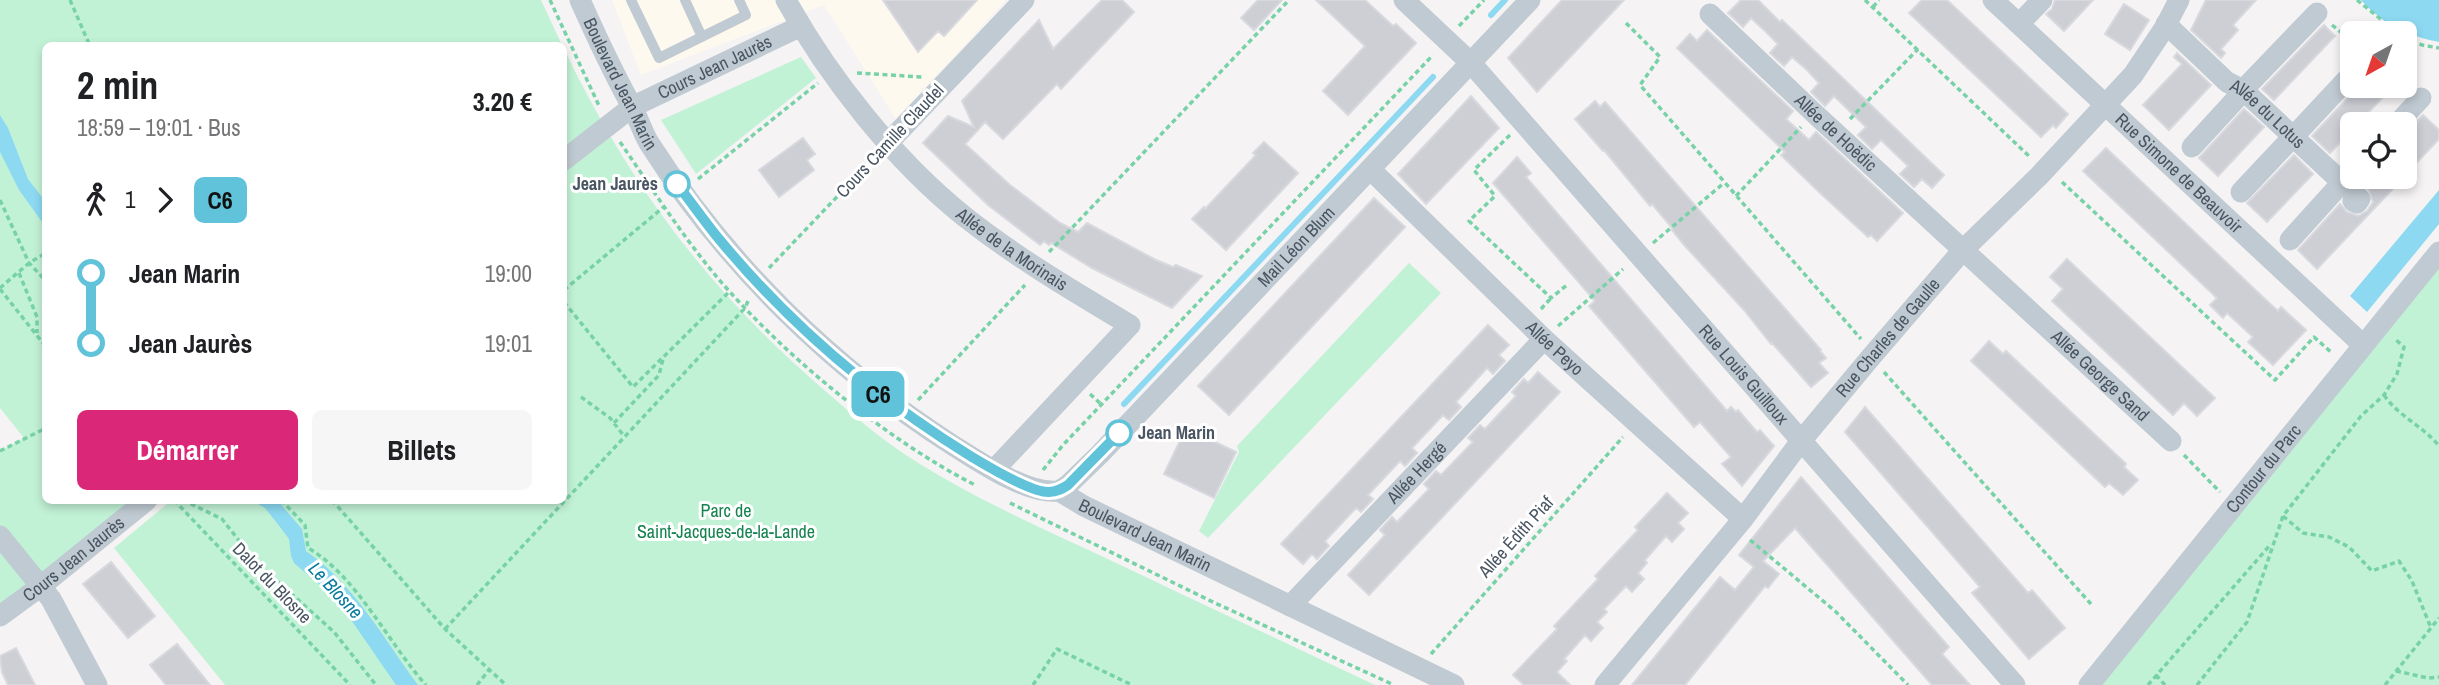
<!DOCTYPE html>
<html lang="fr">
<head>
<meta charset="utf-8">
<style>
	body { margin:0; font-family:"Archivo Narrow",sans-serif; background:#f6f6f6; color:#202124; height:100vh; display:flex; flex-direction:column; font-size:26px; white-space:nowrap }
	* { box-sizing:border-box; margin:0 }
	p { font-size:23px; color:#757577 }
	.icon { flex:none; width:38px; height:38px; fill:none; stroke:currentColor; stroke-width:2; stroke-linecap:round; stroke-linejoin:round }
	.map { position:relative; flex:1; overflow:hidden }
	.details { position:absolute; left:42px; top:42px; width:525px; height:462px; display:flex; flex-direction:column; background:#fff; border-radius:10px; box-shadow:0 4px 10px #0003 }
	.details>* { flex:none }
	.badge { padding:0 14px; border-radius:10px; font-size:24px; line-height:46px }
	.needle { width:46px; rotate:220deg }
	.fabs { position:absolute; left:2340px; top:21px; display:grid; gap:14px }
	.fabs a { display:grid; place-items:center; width:77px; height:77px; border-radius:10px; background:#fff; box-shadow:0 4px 10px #0003; font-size:35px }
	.map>.badge { position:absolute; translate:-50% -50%; box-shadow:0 0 0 4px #fff }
	.legs { display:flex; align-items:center; gap:10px; height:77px; padding:0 35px; font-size:23px }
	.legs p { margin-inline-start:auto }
	.head { display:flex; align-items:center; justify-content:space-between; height:119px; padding:0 35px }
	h1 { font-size:38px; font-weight:700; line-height:52px }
	.button { display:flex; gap:14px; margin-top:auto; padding:14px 35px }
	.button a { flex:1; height:80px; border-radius:10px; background:#db2777; color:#fff; font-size:28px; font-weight:700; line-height:80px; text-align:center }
	.button a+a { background:#f6f6f6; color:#202124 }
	ul { padding:0 35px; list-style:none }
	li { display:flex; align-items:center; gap:24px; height:70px; font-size:26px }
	li i { display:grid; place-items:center; width:10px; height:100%; margin:0 9px; background:currentColor }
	li i::after { content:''; width:18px; height:18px; margin:-9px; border:5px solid; border-radius:50%; background:#fff }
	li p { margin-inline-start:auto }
	li:first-child i { background:linear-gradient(#0000 50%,currentColor 0) }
	li:last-child i { background:linear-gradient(currentColor 50%,#0000 0) }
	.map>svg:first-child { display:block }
	.commercial { fill:#fdf9ee }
	.green { fill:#c2f2d6 }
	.water { fill:#8dd9f1 }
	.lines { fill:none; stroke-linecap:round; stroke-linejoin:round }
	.stream { stroke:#8dd9f1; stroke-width:6 }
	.building { fill:#cdcfd5; stroke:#d7d9de; stroke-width:2 }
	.path { stroke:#77d2a8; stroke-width:3.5; stroke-dasharray:5 3.5; stroke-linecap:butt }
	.lane { stroke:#c0cad2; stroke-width:10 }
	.street { stroke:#c0cad2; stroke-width:21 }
	.line-1-casing { stroke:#fff; stroke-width:16 }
	.line-1 { stroke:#61c3d9; stroke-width:10 }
	.stop-1-dot { fill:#fff; stroke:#61c3d9; stroke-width:3.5 }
	.labels { text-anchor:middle; stroke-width:6; stroke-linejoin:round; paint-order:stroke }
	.street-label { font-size:18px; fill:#495562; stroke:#fff }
	.stop-label { font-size:18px; font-weight:bold; fill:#495562; stroke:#fff; text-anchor:end }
	.park-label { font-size:18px; fill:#14834e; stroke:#fff }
	.water-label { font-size:19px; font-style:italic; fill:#087b9f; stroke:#fff }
</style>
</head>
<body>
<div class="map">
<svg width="2439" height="685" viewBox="0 0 2439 685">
	<rect width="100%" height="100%" fill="#f5f3f3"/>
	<path class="commercial" d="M612,0H1006L896,119L824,5L641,75Z"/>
	<path class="green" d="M0,0H541L562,45L46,46V500L147,501L0,616V451L24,438L0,408Z
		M564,49C629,184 709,291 823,389C853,415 885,443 920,464C980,501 1045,530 1110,560C1198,602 1286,643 1375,685H225L114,548L167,504L164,501L564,500Z
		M801,57L816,78L696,174L661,120Z
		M2439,252V685H2089Z
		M1409,263L1441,293L1208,538L1199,531L1239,452L1237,446Z"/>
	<path class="water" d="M2361,0H2439V42C2408,36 2382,24 2361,0Z
		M0,115L8,128L28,179L45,201V226L19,190L0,152Z
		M2439,190V224L2367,312L2350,296Z
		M253,501H278L302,529L306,551C354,584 384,639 418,685H396L347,614L321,586L294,563L291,556L289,539L280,527L265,508Z"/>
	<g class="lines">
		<path class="stream" d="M1491,15L1505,0
			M1124,404L1433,77"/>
	</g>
	<path class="building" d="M883,0H977L944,36L938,31L918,52Z
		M1102,0H1122L1134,12L1061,89L1057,84L1003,139L985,122L965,144L1010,185L1060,223L1078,232L1087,223L1156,260L1173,267L1176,265L1202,276L1172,308L1092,268L1051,243L1049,245L1044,241L1040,245L988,205L923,143L948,116L974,127L962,101L1039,20L1053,49Z
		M1258,0H1282L1254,30L1241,18Z
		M1316,0H1365L1393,26L1396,24L1416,43L1348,115L1323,91L1365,46Z
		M1562,0H1624L1537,92L1508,58Z
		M1741,0H1758L1780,22L1782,20L1944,175L1932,188L1922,179L1914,187L1900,174L1908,166L1881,140L1872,149L1858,135L1866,127L1834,96L1825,106L1811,92L1819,83L1807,70L1792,57L1784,66L1770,53L1778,44L1765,31L1751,18L1743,27L1728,13Z
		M1922,0H1947L2068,114L2056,128L2053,125L2041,137L1909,13Z
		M2055,0H2093L2064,31L2046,14L2052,9Z
		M2206,0H2256L2233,25L2238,30L2221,49L2225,53L2221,58L2191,30Z
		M2124,4L2149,20L2130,50L2105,34Z
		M2324,25L2335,36L2274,100L2262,89Z
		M1707,30L1793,111L1786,119L1809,140L1816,132L1903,213L1877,241L1871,235L1868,237L1819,192L1781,155L1785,152L1677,48L1690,34L1697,41Z
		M2177,53L2211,85L2169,130L2143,105L2182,64L2174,57Z
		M2359,86H2394L2357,124H2352V130L2330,153L2312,136Z
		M1471,96L1499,128L1426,204L1398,174Z
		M1595,101L1600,107L1605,102L1821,350L1820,351L1826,358L1819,363L1828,373L1811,387L1772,343L1771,344L1744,310L1685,246L1672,230L1673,229L1652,204L1650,206L1604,150L1603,151L1575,119Z
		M2244,109L2264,127L2218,176L2199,158Z
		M2423,115L2439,130V139L2404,176V134Z
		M803,138L815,154L807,160L814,170L779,197L759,170Z
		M1264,142L1298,173L1226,250L1192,219L1204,207L1205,209L1256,155L1253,153Z
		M2106,148L2266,300L2278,311L2281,307L2306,330L2273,365L2248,342L2253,337L2227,313L2223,318L2210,305L2217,298L2083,171Z
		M2294,155L2313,174L2267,222L2247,203Z
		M1517,157L1531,173L1526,177L1727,411L1731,407L1736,412L1738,410L1757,432L1760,430L1774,446L1742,486L1722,464L1731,457L1700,422L1694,427L1589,306L1595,301L1493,183Z
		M2355,177H2404L2317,269L2298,250L2340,204L2347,212L2358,216L2367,211L2373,202L2369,190Z
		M1374,198L1405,227L1229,415L1198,386Z
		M2067,259L2215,398L2197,416L2184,403L2173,415L2052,301L2063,289L2050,277Z
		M1488,325L1509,345L1499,355L1505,361L1493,374L1487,368L1456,402L1461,407L1449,420L1443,415L1412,448L1417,453L1405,466L1400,461L1368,495L1373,499L1361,512L1356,508L1325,541L1329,546L1317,559L1312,554L1303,564L1281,544Z
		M1989,341L2003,354L2006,351L2126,464L2124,467L2138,480L2123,495L2109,483L2105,487L1971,361Z
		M1538,372L1560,392L1369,595L1348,575L1385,535L1380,530L1392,517L1397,522L1429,489L1424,484L1436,471L1441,475L1473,442L1468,438L1480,425L1485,429L1516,396L1512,392L1524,379L1528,383Z
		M1865,407L2028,593L2032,590L2065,628L2029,659L1972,593L1980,587L1845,432Z
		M1186,428L1236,452L1214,498L1164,474Z
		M1801,477L1949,647L1942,654L1970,685H1932L1795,528L1763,561L1779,574L1768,588L1765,586L1685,685H1632L1720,577L1735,590L1754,567L1739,555Z
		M1667,493L1688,513L1678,523L1684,529L1672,542L1666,536L1645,560L1647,563L1638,573L1644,579L1632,592L1626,586L1604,609L1607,612L1597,622L1603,628L1591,641L1585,635L1564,659L1567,661L1557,672L1570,685H1524L1513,675L1557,629L1554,626L1598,579L1595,576L1638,530L1635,527Z
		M111,562L155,616L128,638L83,584Z
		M177,644L210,685H166L150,665Z
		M16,648L35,685H8L2,672L0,656Z"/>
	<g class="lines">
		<path class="path" d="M70,0L90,46
			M550,0L600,108
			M1865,0L2031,158
			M2357,0L2398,33
			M1873,7L1879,0
			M1626,23L1660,57L1640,85L1861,339
			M2332,25L2352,41
			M1459,26L1484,0
			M2404,37L2422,45L2439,48
			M857,73L922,77
			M1850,119L1918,49
			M1510,135L1474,170L1495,196L1469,221L1551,298L1567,285
			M620,142C651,187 681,234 716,276C781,353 885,439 975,485
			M698,179L818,83
			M2062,182L2275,380L2314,337L2332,353
			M1736,196L1801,127
			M0,200L29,263L46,281
			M1653,243L1724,183
			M1049,252L1289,0
			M769,268L874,158
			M19,273L37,317V333
			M0,288L29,263L46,253
			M0,289L46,347
			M564,290L665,206
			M564,302L633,387L730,291
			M1541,309L1551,298
			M1558,326L1623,269
			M1884,372L2091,604
			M1090,394L1101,404
			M2384,395C2398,416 2423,426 2439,446
			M581,397L610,418L624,436
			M918,400L1025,285
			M614,423L659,375L663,359
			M0,451L46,428
			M2184,455L2220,492
			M1043,470L1063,445L1433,55
			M174,500L350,685
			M183,500L222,519L256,562L334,632L376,685
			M281,500L305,525L308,548C357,576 388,643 426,685
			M332,500L445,629L506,685
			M1010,503L1215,603L1394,685
			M2283,516L2303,533L2329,537L2349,547L2372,571L2399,561L2412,581L2431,628
			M1750,540L1835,611L1908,685
			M445,629L745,308L748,301
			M1431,654L1623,437
			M2396,671L2428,678L2439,677
			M2156,675L2165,685
			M477,685L489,670
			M1033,685L1057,649L1132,685
			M2148,685L2271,544
			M2197,685L2247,622L2283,516L2361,416L2384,395L2397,374L2404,347L2395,339
			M2385,685L2439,618"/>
		<path class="lane" d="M631,0L659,58L746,15L739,0
			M685,0L702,37"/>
		<g class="street">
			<path id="s1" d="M580,0C596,36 612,70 631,105C638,117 642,131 649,143C727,265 832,368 954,446C981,463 1028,495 1059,491L1084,506L1454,685"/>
			<path id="s2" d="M786,0C829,78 895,161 965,217C1017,258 1073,291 1130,325L994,470"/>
			<path id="s3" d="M1404,0L1471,63L2015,685"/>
			<path id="s4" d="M1993,0L2363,345"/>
			<path id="s5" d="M1710,14L1814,113L2171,441"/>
			<path d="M2019,24L2042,0"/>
			<path id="s6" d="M2166,24L2227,82L2243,90L2360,199L2357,203L2353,201"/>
			<path d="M2243,90L2317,13"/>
			<path d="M2397,124L2421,98"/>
			<path d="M2294,136L2352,74"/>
			<path d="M888,143L1024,0"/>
			<path d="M2192,147L2237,98"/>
			<path id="s7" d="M564,160L632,107L801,26"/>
			<path id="s8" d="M1371,170L1544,339L1743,519"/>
			<path d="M2241,192L2288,142"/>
			<path d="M2290,240L2337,188"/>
			<path id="s9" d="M1059,491L1068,485L1100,454L1530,0"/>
			<path d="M0,536L51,599L97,685"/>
			<path id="s10" d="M1290,606L1544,339"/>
			<path id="s11" d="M0,616L41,586L147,500"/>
			<path id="s12" d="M1605,685L1743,519L1801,441L1871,357L1963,250L2039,176L2133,75L2165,27L2179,0"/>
			<path id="s13" d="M2089,685L2439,252"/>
		</g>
	</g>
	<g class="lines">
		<g class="line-1-casing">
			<path id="line-1" d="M677,184C691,202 704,221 719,239C791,326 876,398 972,457C987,466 1032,493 1049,492C1057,492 1062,489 1068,485L1119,433"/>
		</g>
		<use href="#line-1" class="line-1"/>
	</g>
	<g class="stop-1-dot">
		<circle cx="677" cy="184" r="12"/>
		<circle cx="1119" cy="433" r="12"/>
	</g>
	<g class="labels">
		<g class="street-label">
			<text dy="6" stroke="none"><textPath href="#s7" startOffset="178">Cours Jean Jaurès</textPath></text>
			<text dy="6" stroke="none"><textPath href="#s1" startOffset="93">Boulevard Jean Marin</textPath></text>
			<text dy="6" stroke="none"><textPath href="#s6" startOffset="136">Allée du Lotus</textPath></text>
			<text dy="6" stroke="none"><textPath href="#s5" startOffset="173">Allée de Hoëdic</textPath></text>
			<text transform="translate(890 141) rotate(-47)" y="6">Cours Camille Claudel</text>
			<text dy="6" stroke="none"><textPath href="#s4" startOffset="254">Rue Simone de Beauvoir</textPath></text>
			<text dy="6" stroke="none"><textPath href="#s2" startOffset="340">Allée de la Morinais</textPath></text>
			<text dy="6" stroke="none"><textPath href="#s9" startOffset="341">Mail Léon Blum</textPath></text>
			<text dy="6" stroke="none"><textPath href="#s12" startOffset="448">Rue Charles de Gaulle</textPath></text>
			<text dy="6" stroke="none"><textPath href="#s8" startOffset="256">Allée Peyo</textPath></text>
			<text dy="6" stroke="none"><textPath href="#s3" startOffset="506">Rue Louis Guilloux</textPath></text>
			<text dy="6" stroke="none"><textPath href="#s5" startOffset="532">Allée George Sand</textPath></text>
			<text dy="6" stroke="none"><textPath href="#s13" startOffset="278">Contour du Parc</textPath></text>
			<text dy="6" stroke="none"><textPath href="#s10" startOffset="184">Allée Hergé</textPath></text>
			<text dy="6" stroke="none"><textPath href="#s1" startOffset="805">Boulevard Jean Marin</textPath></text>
			<text transform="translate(1516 537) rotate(-48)" y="6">Allée Édith Piaf</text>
			<text dy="6" stroke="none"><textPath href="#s11" startOffset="93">Cours Jean Jaurès</textPath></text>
			<text transform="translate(272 583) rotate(46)" y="6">Dalot du Blosne</text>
		</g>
		<g class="stop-label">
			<text x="658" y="190">Jean Jaurès</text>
			<text x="1138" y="439" text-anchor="start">Jean Marin</text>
		</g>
		<g class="park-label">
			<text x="726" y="517">Parc de<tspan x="726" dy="21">Saint-Jacques-de-la-Lande</tspan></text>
		</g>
		<g class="water-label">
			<text transform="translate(336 590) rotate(47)" y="7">Le Blosne</text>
		</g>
	</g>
</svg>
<div class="fabs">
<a><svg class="needle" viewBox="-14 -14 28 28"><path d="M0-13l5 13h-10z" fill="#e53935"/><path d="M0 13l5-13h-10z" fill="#757577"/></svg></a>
<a><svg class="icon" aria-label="locate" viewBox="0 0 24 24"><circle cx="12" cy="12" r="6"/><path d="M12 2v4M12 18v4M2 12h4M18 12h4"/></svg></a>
</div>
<b class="badge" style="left:878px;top:394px;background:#61c3d9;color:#111">C6</b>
<section class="details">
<div class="head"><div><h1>2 min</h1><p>18:59 – 19:01 · Bus</p></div><b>3.20 €</b></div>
<div class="legs"><svg class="icon" aria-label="walk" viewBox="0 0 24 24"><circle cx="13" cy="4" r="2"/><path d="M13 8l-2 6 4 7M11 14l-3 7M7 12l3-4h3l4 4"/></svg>1<svg class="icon" aria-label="forward" viewBox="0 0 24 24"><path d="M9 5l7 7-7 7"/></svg><b class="badge" style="background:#61c3d9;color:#111">C6</b></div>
<ul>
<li><i style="color:#61c3d9"></i><b>Jean Marin</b><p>19:00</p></li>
<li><i style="color:#61c3d9"></i><b>Jean Jaurès</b><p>19:01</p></li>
</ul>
<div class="button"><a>Démarrer</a><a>Billets</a></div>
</section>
</div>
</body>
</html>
